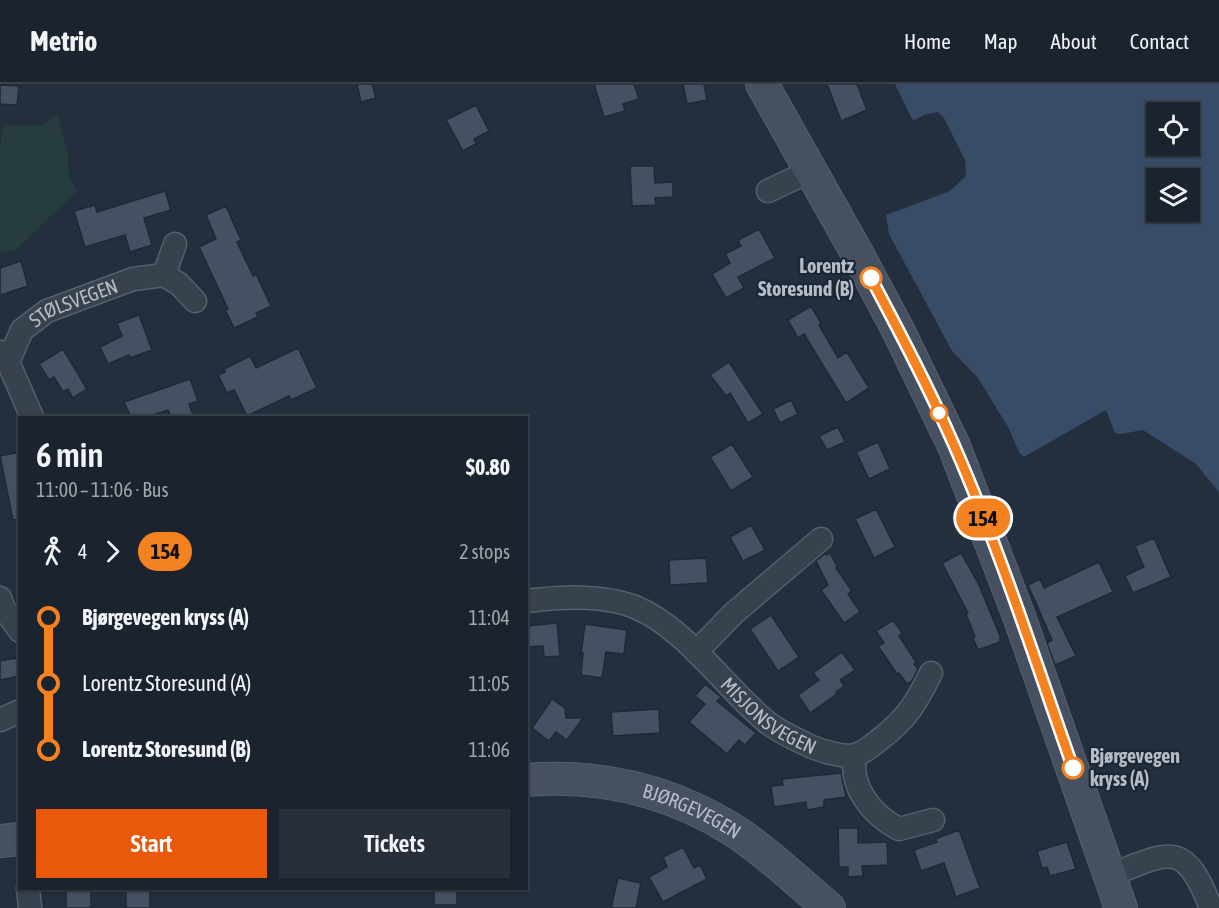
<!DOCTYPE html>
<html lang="en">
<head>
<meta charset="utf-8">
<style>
	body { margin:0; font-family:"Asap Condensed",sans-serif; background:#282f3a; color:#f1f3f6; height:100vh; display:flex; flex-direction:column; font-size:22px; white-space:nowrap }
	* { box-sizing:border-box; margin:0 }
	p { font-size:20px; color:#a0a4aa }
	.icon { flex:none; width:33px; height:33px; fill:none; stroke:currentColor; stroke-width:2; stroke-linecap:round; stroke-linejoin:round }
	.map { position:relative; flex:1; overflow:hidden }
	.panel { position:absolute; left:18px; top:332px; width:510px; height:474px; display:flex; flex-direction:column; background:#1b232e; border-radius:0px; box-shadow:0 2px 4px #0004,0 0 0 2px #39404a }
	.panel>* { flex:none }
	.badge { padding:0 12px; border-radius:20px; font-size:21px; line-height:39px }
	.buttons { position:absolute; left:1146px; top:18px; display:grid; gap:12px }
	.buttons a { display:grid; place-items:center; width:54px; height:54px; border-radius:0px; background:#1b232e; box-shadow:0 2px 4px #0004,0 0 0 2px #39404a; font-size:30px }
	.map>.badge { position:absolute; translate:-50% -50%; box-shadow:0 0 0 3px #fff }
	.legs { display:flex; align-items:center; gap:9px; height:66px; padding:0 18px; font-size:20px }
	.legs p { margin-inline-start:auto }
	.headline { display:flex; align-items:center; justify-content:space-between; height:102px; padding:0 18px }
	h1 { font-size:33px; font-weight:600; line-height:45px }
	.cta { display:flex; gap:12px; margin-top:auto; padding:12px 18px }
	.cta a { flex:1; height:69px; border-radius:0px; background:#ea580c; color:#fff; font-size:24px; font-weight:600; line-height:69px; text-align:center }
	.cta a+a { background:#282f3a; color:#f1f3f6 }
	ul { padding:0 18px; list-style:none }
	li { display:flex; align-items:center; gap:21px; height:66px; font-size:22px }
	li i { display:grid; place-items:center; width:9px; height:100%; margin:0 8px; background:currentColor }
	li i::after { content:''; width:15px; height:15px; margin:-8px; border:4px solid; border-radius:50%; background:#1b232e }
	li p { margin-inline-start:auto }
	li:first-child i { background:linear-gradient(#0000 50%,currentColor 0) }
	li:last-child i { background:linear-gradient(currentColor 50%,#0000 0) }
	header { display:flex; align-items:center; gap:36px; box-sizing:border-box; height:84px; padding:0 30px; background:#1b232e; border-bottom:2px solid #39404a }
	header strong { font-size:28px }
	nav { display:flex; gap:33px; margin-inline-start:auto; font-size:21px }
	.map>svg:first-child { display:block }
	.green { fill:#263c3f }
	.water { fill:#394c67; fill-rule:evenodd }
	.building { fill:#455162; stroke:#1f2835; stroke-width:1.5 }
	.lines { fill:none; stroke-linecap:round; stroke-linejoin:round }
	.street-casing { stroke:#565f6c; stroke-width:25 }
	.secondary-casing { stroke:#565f6c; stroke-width:34 }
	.street { stroke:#38414e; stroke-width:22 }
	.secondary { stroke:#465061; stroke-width:32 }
	.line-1-casing { stroke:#fff; stroke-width:14 }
	.line-1 { stroke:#f58220; stroke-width:9 }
	.stop-1-dot { fill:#fff; stroke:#f58220; stroke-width:3 }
	.labels { text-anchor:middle; stroke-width:4.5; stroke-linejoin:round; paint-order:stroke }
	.stop-label { font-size:20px; font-weight:bold; fill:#b4bcc9; stroke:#1d2633; text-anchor:end }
	.street-label { font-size:20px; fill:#b4bcc9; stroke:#1d2633 }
</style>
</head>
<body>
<header>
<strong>Metrio</strong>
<nav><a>Home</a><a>Map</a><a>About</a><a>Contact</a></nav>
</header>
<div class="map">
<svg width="1219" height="824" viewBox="0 0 1219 824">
	<rect width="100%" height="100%" fill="#242f3e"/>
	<path class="green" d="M57,30L68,72L69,92L77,107L16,165L0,169V64L4,41L41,42Z"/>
	<path class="water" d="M895,0H1219V408L1196,380L1143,346L1121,350L1115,349L1106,326L1024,373L1019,368L1008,343L978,294L952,267L889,150L886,131L950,107L966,92L965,76L944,34L938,28L924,31L913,37ZM1156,28H1190V62H1156ZM1156,94H1190V128H1156Z"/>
	<path class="building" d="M357,0H372L376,14L361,18Z
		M594,0H634L639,15L623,20L625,27L604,33Z
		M683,0H704L707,16L687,20Z
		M827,0H857L867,26L841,37Z
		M0,1L19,2L17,21L0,20Z
		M476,21L489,47L474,55L476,60L463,67L446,36Z
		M630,82H654L655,99L673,98V113L655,114L656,121L632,122Z
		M165,107L171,126L144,134L152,161L130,168L125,151L85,163L74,127L95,121L97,128Z
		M226,122L241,156L237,158L253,192L256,190L271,222L256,229L258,233L234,244L225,226L228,225L199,163L216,155L206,131Z
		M759,145L775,174L738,193L744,204L726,214L712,190L730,179L725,170L741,162L738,156Z
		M21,177L28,202L0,211V184Z
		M811,222L821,239L819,241L838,274L847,268L869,304L846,319L804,250L798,254L788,236Z
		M139,231L152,266L130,274L129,271L108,280L100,263L122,252L117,239Z
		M298,264L317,304L291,316L289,312L247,332L234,306L227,309L218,291L225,288L224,285L250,272L256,284Z
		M63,265L87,305L73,314L68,305L63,308L54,293L49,296L39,280Z
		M729,278L763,330L748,339L730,309L726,312L710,291Z
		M190,295L198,317L189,320L194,333H171L168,326L147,333H131L124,318Z
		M791,316L798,330L780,339L773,325Z
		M838,343L845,358L827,366L819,352Z
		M878,358L890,385L869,395L856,368Z
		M732,360L753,393L731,407L710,373Z
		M20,368V435L13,436L0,372Z
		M876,425L895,463L874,474L855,435Z
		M751,441L765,466L743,477L730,453Z
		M1154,454L1171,493L1133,509L1125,492L1144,483L1135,462Z
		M826,469L827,471L830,469L838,484H836L852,507L848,510L860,528L844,539L821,506L828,501L816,477Z
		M961,469L979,501L1000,552V558L978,566L973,554L975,553L966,530L968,529L942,479Z
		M706,474L708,499L670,501L669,476Z
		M1099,478L1113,508L1057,533L1076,572L1055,581L1047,559L1052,556L1028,501L1040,495L1044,504Z
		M771,531L799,573L778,587L750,545Z
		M893,536L902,549L899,552L916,578L914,580L918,585L912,597L907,600L899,589L897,590L878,562L884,559L876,547Z
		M557,539L560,572L544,573L543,562L526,563V542Z
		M585,540L627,546L624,570L606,568L602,594L581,591L583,569L581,570Z
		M842,568L855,586L840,596L844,602L836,608L837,610L810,629L798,611L819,596L813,589Z
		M16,574L20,592L0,596V577Z
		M705,600L721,613L717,617L756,649L745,661L739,656L727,670L689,638L705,620L695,612Z
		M552,615L565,624L566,634H583L567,656L556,648L549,657L532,644Z
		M659,625L660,649L613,652L611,628Z
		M841,689L846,713L824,716V723L807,726L806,718L774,723L771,702L783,701L782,695Z
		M838,744H858V759L887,758L888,781L862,782L863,792L848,793V783H839Z
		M959,746L980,804L956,813L944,779L921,787L914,766L937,758L935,755Z
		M1067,758L1076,785L1050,792L1047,783L1042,784L1037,767Z
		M683,763L694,784L700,781L707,795L663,818L649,793L667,783L663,773Z
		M618,794L641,799L636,824H611Z
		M66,804H91V824H66Z
		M126,804H150V824H126Z
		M434,804H457V821H434Z"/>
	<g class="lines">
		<g class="street-casing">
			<g id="street">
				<path d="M768,107L812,86"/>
				<path d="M164,191L175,160"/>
				<path d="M0,268L8,278L32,333"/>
				<path id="s1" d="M8,278L22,246L47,227L133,195L164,191L179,200L195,217"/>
				<path d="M0,514L4,525L20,547"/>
				<path id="s2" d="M526,517C561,513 602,510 635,523C686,544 725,604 768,639C781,649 797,656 812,663C822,667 845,674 856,671C864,668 873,661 879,656C907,635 916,619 931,589"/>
				<path d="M696,568L734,529L821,455"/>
				<path d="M0,636L20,627"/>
				<path d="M855,671C849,703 872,731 899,745L933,736"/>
				<path d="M1110,791C1171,768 1184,755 1211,824"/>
				<path d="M28,804L30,824"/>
			</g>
		</g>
		<g class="secondary-casing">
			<g id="secondary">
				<path d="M762,0L857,169L898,246L954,362L1020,535L1121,824"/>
				<path id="s3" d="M526,696C601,690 669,706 733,746C766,767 798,798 829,824"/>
				<path d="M0,757L20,755"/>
			</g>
		</g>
		<use href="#street" class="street"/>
		<use href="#secondary" class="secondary"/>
	</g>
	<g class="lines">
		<g class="line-1-casing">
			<path id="line-1" d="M871,194C900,249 929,304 954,361C1000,466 1035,576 1073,684"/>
		</g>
		<use href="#line-1" class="line-1"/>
	</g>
	<g class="stop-1-dot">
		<circle cx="871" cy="194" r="10"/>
		<circle cx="939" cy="329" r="8"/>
		<circle cx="1073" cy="684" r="10"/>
	</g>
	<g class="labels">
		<g class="stop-label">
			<text x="854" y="189">Lorentz<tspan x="854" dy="23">Storesund (B)</tspan></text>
			<text x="1090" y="679" text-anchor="start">Bjørgevegen<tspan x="1090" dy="23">kryss (A)</tspan></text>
		</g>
		<g class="street-label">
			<text dy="7" stroke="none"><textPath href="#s1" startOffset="94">STØLSVEGEN</textPath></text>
			<text dy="7" stroke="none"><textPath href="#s2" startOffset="284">MISJONSVEGEN</textPath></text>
			<text dy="7" stroke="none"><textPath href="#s3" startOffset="171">BJØRGEVEGEN</textPath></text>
		</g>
	</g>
</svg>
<div class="buttons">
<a><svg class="icon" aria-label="locate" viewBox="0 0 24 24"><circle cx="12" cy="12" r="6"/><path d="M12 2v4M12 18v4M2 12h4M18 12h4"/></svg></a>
<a><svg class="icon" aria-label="layers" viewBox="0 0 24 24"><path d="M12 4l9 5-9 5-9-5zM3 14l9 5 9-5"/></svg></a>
</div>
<b class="badge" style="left:983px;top:434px;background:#f58220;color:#111">154</b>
<section class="panel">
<div class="headline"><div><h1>6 min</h1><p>11:00 – 11:06 · Bus</p></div><b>$0.80</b></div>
<div class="legs"><svg class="icon" aria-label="walk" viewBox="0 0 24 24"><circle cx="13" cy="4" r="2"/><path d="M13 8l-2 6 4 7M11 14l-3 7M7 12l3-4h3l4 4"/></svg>4<svg class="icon" aria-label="forward" viewBox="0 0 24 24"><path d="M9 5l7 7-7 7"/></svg><b class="badge" style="background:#f58220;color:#111">154</b><p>2 stops</p></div>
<ul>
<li><i style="color:#f58220"></i><b>Bjørgevegen kryss (A)</b><p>11:04</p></li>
<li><i style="color:#f58220"></i><span>Lorentz Storesund (A)</span><p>11:05</p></li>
<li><i style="color:#f58220"></i><b>Lorentz Storesund (B)</b><p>11:06</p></li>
</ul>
<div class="cta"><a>Start</a><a>Tickets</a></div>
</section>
</div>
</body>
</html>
